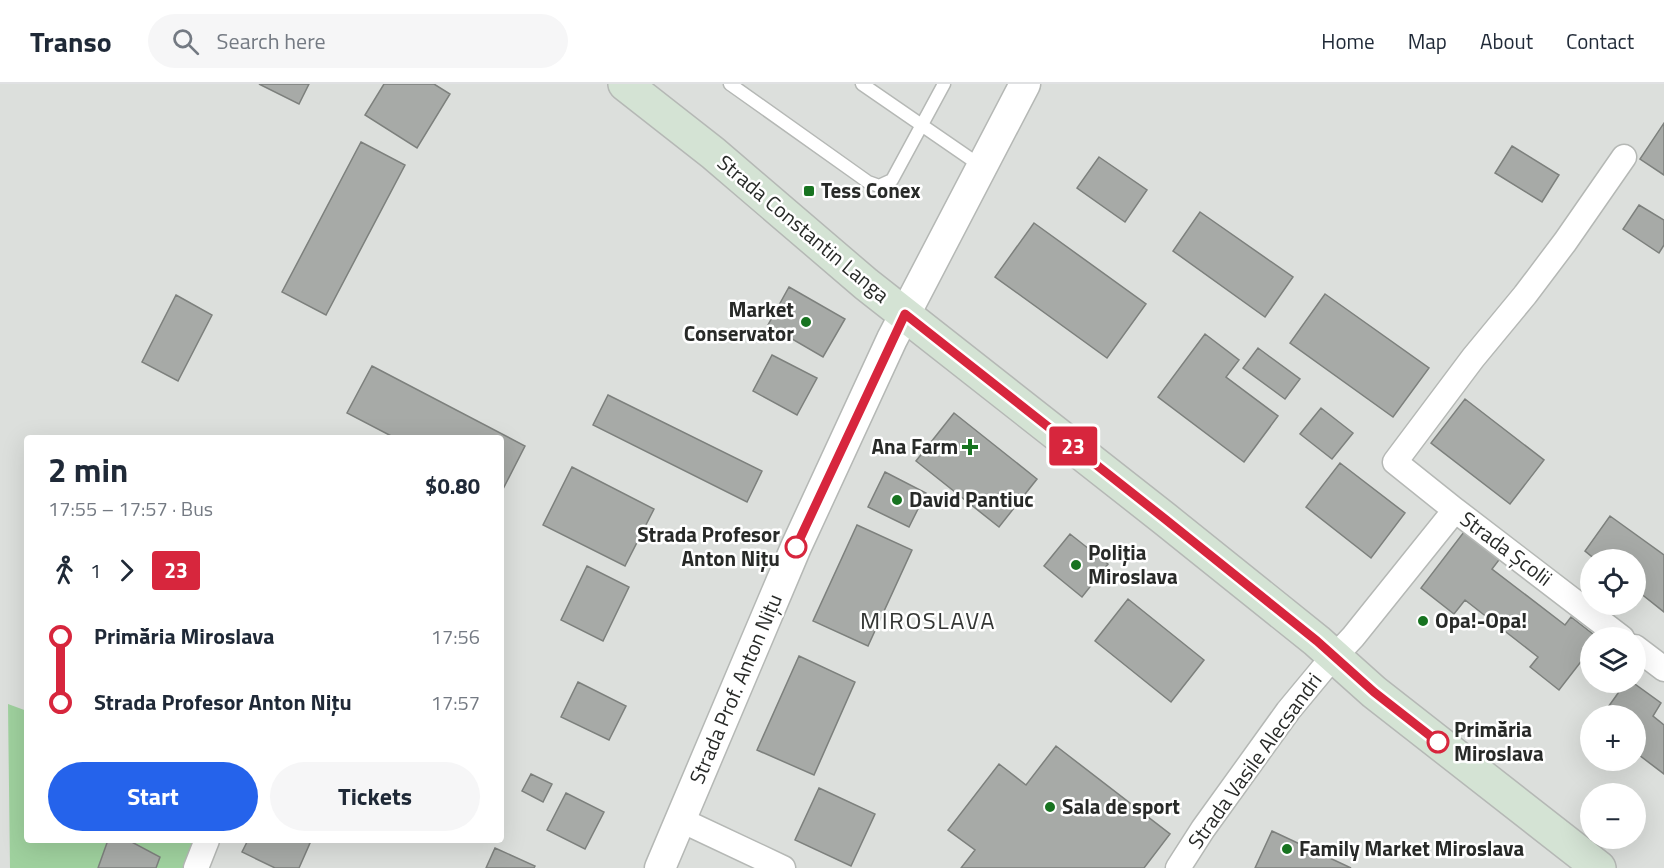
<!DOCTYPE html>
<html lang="en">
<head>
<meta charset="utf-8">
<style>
	body { margin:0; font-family:"Titillium Web",sans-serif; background:#f6f6f7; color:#1f2937; height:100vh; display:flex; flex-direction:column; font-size:22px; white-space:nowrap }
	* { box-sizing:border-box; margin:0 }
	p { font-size:20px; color:#747a83 }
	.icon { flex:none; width:33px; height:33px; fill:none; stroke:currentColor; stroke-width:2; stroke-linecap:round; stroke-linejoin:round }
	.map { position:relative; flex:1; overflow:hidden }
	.side { position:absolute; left:24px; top:351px; width:480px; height:408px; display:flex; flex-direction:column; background:#fff; border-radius:6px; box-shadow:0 6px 24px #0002 }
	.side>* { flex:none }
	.badge { padding:0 12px; border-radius:4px; font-size:21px; line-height:39px }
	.tools { position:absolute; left:1580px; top:465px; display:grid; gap:12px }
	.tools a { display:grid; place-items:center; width:66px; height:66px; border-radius:50%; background:#fff; box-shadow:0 6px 24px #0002; font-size:30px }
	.map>.badge { position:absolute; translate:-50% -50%; box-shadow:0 0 0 3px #fff }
	.legs { display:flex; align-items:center; gap:9px; height:66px; padding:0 24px; font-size:20px }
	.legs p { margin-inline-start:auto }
	.headline { display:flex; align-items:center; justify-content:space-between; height:102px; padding:0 24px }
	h1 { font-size:33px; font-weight:700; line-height:45px }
	.button { display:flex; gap:12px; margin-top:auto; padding:12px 24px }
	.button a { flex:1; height:69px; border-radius:36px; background:#2563eb; color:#fff; font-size:24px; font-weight:700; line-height:69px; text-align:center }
	.button a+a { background:#f6f6f7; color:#1f2937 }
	ul { padding:0 24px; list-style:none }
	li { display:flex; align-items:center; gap:21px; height:66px; font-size:22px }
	li i { display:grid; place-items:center; width:9px; height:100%; margin:0 8px; background:currentColor }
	li i::after { content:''; width:15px; height:15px; margin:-8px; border:4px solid; border-radius:50%; background:#fff }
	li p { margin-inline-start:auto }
	li:first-child i { background:linear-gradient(#0000 50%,currentColor 0) }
	li:last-child i { background:linear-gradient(currentColor 50%,#0000 0) }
	header { display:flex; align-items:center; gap:36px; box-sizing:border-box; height:84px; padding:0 30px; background:#fff; border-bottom:2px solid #e0e1e3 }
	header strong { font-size:28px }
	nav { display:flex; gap:33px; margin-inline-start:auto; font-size:21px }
	.search { width:420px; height:54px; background:#f6f6f7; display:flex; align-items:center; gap:15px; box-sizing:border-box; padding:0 21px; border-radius:33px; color:#747a83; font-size:22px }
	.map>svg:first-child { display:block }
	.green { fill:#9fd19e }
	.building { fill:#a7aaa7; stroke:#7d807d; stroke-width:1.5 }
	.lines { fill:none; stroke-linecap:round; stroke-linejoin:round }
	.service-casing { stroke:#b5b8b5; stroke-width:15 }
	.minor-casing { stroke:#b5b8b5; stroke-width:27 }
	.tertiary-casing { stroke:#b5b8b5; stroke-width:33 }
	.secondary-casing { stroke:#b5b8b5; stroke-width:36 }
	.service { stroke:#fff; stroke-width:12 }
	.minor { stroke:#fff; stroke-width:24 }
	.tertiary { stroke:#fff; stroke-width:30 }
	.secondary { stroke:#d4e3d4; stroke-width:33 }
	.line-1-casing { stroke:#fff; stroke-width:14 }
	.line-1 { stroke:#d7263d; stroke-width:9 }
	.poi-dot { fill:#177320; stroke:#fff; stroke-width:2 }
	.stop-1-dot { fill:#fff; stroke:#d7263d; stroke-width:3 }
	.labels { text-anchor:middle; stroke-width:5; stroke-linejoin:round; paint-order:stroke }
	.poi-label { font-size:21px; font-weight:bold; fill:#282a28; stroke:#fff; text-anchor:start }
	.street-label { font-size:21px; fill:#282a28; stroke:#fff }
	.stop-label { font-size:21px; font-weight:bold; fill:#282a28; stroke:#fff; text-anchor:end }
	.quarter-label { font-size:24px; letter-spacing:1.5px; fill:#343634; stroke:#fff }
</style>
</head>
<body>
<header>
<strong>Transo</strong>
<div class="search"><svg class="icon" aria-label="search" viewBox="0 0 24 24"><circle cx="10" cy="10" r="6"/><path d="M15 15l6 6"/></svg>Search here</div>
<nav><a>Home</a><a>Map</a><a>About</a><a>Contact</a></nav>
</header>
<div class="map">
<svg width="1664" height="784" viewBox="0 0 1664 784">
	<rect width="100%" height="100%" fill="#dcdfdc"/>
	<path class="green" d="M8,620L27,627V756H196L185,784H10Z"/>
	<path class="building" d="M259,0H309L299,20Z
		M384,0H434L450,10L417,64L365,31Z
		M1664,39V91L1640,75Z
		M361,58L405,81L326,231L282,208Z
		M1512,62L1559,91L1542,118L1495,89Z
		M1099,73L1147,106L1125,138L1077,104Z
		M1639,121L1664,136V161L1659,169L1623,145Z
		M1200,128L1293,193L1265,233L1173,167Z
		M1034,139L1146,220L1107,274L995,193Z
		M789,203L845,235L823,273L768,241Z
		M1325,210L1429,284L1393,333L1290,259Z
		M176,211L212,231L178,297L142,278Z
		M1205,250L1239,276L1226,293L1278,332L1244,378L1158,313Z
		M1258,264L1300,295L1285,315L1243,284Z
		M772,271L817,294L797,331L753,307Z
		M372,282L525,362L501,409V354H395L347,329Z
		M608,311L762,387L747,418L593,341Z
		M1465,315L1544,376L1510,420L1431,359Z
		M1321,324L1353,349L1332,375L1300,350Z
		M954,329L1037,395L999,443L916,377Z
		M1340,379L1405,429L1371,474L1306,423Z
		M572,383L654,425L625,482L543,441Z
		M885,388L926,409L909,443L868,423Z
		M1610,432L1664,471V528L1635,505V476H1596L1585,467Z
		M857,441L912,466L868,562L813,537Z
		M1467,444L1502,472L1492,485L1565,541L1571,533L1598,554H1590V566L1559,606L1530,583L1538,573L1465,516L1454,530L1421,504Z
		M1070,450L1108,480L1082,513L1044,482Z
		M587,482L629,503L603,557L561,536Z
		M1128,515L1204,576L1171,618L1095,557Z
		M799,572L855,598L814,691L757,666Z
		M578,598L626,622L609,656L561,633Z
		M1626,598H1632L1661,619L1653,632L1664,641V690L1635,668V632H1613L1606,626Z
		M1056,662L1170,750L1144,784H961L975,766L948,746L999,680L1026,701Z
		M531,690L552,700L543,718L522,707Z
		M819,704L875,730L851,782L795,756Z
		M566,709L604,728L585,765L547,746Z
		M1272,747L1351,784H1255Z
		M108,756H128L160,773L156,784H98Z
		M248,756H304L310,759L299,784H275L242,768Z
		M495,764L535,782L534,784H486Z"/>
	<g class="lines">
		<g class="service-casing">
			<path id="service" d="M730,0L868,98L879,102L892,96L944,0
				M862,0L981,82"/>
		</g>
		<g class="minor-casing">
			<path id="minor" d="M1455,426L1395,378L1473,274L1525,211L1565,158L1624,73
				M1635,563L1664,585
				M681,736L783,784
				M196,784L207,756
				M1178,784L1203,745L1288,627L1322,586L1353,553L1455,426L1622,554"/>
		</g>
		<g class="tertiary-casing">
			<path id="tertiary" d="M660,784L796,463L892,255L1025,0"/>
		</g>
		<g class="secondary-casing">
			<path id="secondary" d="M625,0L713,69L866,200L1165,435L1317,557L1374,608L1599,784"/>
		</g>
		<use href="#service" class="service"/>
		<use href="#minor" class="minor"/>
		<use href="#tertiary" class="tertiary"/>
		<use href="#secondary" class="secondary"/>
	</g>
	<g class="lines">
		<g class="line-1-casing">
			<path id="line-1" d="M796,463L905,230L1165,435L1317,557L1374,608L1438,658"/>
		</g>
		<use href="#line-1" class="line-1"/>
	</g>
	<g class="poi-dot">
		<rect x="803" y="101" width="12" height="12" rx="3"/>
		<circle cx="806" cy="238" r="6"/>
		<path d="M967 354h6v6h6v6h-6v6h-6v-6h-6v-6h6z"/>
		<circle cx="897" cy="416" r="6"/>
		<circle cx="1076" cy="481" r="6"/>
		<circle cx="1423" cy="537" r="6"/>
		<circle cx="1050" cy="723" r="6"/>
		<circle cx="1287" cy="765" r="6"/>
	</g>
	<g class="stop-1-dot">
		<circle cx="796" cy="463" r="10"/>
		<circle cx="1438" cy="658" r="10"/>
	</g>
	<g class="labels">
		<g class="poi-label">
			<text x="821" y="114">Tess Conex</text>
			<text x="794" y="233" text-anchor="end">Market<tspan x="794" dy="24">Conservator</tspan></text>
			<text x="958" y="370" text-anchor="end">Ana Farm</text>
			<text x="909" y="423">David Pantiuc</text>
			<text x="1088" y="476">Poliția<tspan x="1088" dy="24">Miroslava</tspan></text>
			<text x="1435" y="544">Opa!-Opa!</text>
			<text x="1062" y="730">Sala de sport</text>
			<text x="1299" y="772">Family Market Miroslava</text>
		</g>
		<g class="street-label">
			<text transform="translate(803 145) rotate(40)" y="7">Strada Constantin Langa</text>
			<text transform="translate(1506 465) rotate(37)" y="7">Strada Școlii</text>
			<text transform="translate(736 605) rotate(-67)" y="7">Strada Prof. Anton Nițu</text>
			<text transform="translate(1255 677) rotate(-54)" y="7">Strada Vasile Alecsandri</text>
		</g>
		<g class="stop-label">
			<text x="780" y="458">Strada Profesor<tspan x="780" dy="24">Anton Nițu</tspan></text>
			<text x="1454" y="653" text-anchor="start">Primăria<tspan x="1454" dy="24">Miroslava</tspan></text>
		</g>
		<g class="quarter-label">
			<text x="928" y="545">MIROSLAVA</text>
		</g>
	</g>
</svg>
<div class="tools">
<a><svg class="icon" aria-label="locate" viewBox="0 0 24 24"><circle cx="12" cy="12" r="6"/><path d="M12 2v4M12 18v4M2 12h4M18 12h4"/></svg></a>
<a><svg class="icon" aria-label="layers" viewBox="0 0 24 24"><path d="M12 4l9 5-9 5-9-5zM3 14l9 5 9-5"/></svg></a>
<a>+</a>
<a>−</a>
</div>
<b class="badge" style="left:1073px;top:362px;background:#d7263d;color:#fff">23</b>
<section class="side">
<div class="headline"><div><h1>2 min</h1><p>17:55 – 17:57 · Bus</p></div><b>$0.80</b></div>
<div class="legs"><svg class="icon" aria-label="walk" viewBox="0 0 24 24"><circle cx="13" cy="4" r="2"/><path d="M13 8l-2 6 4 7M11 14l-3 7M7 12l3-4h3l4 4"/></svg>1<svg class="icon" aria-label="forward" viewBox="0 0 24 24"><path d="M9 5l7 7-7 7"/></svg><b class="badge" style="background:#d7263d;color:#fff">23</b></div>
<ul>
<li><i style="color:#d7263d"></i><b>Primăria Miroslava</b><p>17:56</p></li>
<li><i style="color:#d7263d"></i><b>Strada Profesor Anton Nițu</b><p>17:57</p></li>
</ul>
<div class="button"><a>Start</a><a>Tickets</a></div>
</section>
</div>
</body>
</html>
